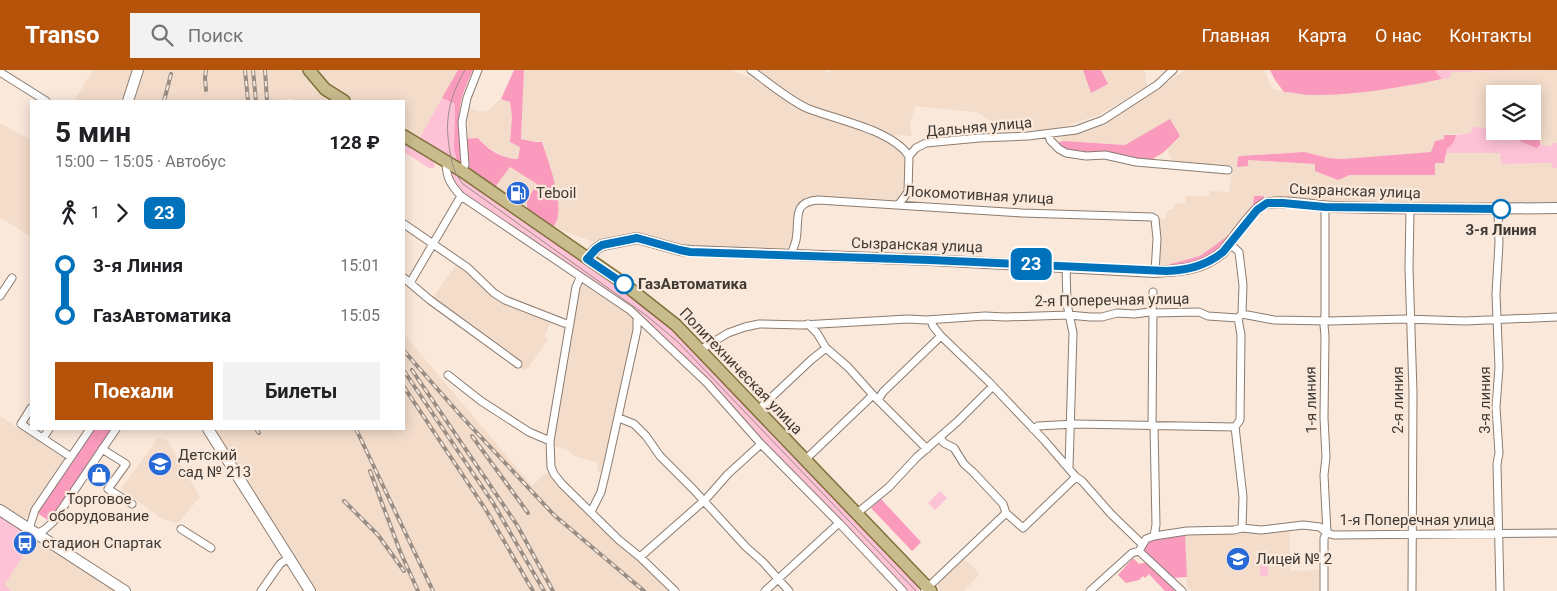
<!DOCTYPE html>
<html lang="ru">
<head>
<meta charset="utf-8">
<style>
	body { margin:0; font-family:Roboto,sans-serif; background:#f2f2f2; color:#202124; height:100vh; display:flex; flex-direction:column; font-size:19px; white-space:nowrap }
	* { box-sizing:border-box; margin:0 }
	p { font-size:16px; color:#757577 }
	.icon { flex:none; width:28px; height:28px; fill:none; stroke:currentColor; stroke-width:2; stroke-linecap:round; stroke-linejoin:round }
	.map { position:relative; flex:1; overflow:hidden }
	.panel { position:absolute; left:30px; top:30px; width:375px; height:330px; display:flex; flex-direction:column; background:#fff; border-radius:0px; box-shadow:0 2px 12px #0003 }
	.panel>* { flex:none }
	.badge { padding:0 10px; border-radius:8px; font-size:18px; line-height:32px }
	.controls { position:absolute; left:1486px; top:15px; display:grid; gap:10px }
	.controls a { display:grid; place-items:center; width:55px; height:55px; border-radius:0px; background:#fff; box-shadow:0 2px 12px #0003; font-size:25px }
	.map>.badge { position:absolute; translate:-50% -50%; box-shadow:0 0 0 2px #fff }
	.legs { display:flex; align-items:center; gap:8px; height:55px; padding:0 25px; font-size:16px }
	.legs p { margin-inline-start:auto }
	.summary { display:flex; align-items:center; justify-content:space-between; height:85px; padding:0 25px }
	h1 { font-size:28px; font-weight:700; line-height:38px }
	.cta { display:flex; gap:10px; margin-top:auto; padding:10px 25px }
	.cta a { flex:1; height:58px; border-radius:0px; background:#b45309; color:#fff; font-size:20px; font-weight:700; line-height:58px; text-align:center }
	.cta a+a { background:#f2f2f2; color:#202124 }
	ul { padding:0 25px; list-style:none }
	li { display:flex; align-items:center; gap:18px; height:50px; font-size:19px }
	li i { display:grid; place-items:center; width:8px; height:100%; margin:0 6px; background:currentColor }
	li i::after { content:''; width:12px; height:12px; margin:-6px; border:4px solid; border-radius:50%; background:#fff }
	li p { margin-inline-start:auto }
	li:first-child i { background:linear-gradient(#0000 50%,currentColor 0) }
	li:last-child i { background:linear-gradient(currentColor 50%,#0000 0) }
	header { display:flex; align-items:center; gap:30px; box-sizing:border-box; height:70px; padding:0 25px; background:#b45309; color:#fff }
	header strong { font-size:24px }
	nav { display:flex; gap:28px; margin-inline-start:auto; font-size:18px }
	.search { width:350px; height:45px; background:#f2f2f2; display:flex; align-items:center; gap:12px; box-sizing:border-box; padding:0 18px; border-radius:0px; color:#757577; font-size:19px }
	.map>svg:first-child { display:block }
	.built { fill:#f3dcca }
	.green { fill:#fdc2d6 }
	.forest { fill:#fa9abd }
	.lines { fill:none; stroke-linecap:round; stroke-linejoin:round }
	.street-casing { stroke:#8b7c70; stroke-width:9 }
	.secondary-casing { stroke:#8b7c70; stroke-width:12 }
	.primary-casing { stroke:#80703b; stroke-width:14 }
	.street { stroke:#fff; stroke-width:7 }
	.secondary { stroke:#fff; stroke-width:10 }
	.primary { stroke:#c8bb8c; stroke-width:11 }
	.tram { stroke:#998d84; stroke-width:1 }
	.rail-casing { stroke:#998d84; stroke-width:4 }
	.rail { stroke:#fae8db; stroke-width:2; stroke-dasharray:5.5; stroke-linecap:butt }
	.line-1-casing { stroke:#fff; stroke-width:11 }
	.line-1 { stroke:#0072bc; stroke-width:8 }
	.stop-1-dot { fill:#fff; stroke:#0072bc; stroke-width:2.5 }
	.labels { text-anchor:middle; stroke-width:4.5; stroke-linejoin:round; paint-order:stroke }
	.street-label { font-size:15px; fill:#3f3933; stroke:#fae8db }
	.poi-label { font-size:15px; fill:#3f3933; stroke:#fae8db; text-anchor:start }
	.stop-label { font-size:15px; font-weight:bold; fill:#3f3933; stroke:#fae8db }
</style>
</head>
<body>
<header>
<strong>Transo</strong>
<div class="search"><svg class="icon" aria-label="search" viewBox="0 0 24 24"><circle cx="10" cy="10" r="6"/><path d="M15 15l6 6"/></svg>Поиск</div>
<nav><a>Главная</a><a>Карта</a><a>О нас</a><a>Контакты</a></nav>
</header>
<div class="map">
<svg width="1557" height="521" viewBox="0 0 1557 521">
	<rect width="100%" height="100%" fill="#fae8db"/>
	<path class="built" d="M93,0H135L125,31H74Z
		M142,0H302L312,14L333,31H299L288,28L287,31H132Z
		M317,0H458L419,69L404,60V31H355L332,17Z
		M524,0H731L749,7L787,29L898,76L906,88L905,123L898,130L820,126L808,127L798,134L796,139L792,171L786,178L779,181L694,179L637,164L618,165L594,172L553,157L557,152L556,116L542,72L521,69Z
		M757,0H825L827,3L830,0H1083L1091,22L1108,14L1101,0H1145L1147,16L1099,45L1062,57L1038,60L999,56L976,42L915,36L910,54L912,66L897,65L896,67L854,48L818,40L806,34Z
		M1186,0H1264L1273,19L1308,25L1360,22L1411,15L1450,8V2L1557,0V73H1553V76L1540,75V69L1527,66L1518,61H1532V24H1495V58L1472,57L1471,63L1444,65V69L1434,75L1431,82L1343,89L1329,88L1304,82L1241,86L1238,87L1237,96H1248V90L1315,94L1338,110L1350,105H1435V93L1446,89V83H1500L1501,94L1552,93V98H1557V133L1382,134L1254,126L1253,134L1229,165L1212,178L1200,186L1170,194L1169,197L1161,198L1159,196V150L1165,149L1168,140L1174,139V134L1185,133L1186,126H1209V121L1229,122L1233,96L1173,92L1167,79L1174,70L1132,72L1125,75L1080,72L1058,73L1063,65L1080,62L1105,52Z
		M501,29L510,32L512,47L510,72L520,77L518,89L510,90L483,74L478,68L468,69V38L482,42L487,41Z
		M0,53L31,70V167L0,147Z
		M510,97L537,114L527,130V140L495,117Z
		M458,192L493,224L551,250L545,266L548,270L528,298L523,300L432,229Z
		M588,215L629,242L635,252V259L604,402L597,401L598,393L574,386L567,379L553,376L579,219L581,216Z
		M404,264L532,416L547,402L672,521H317L213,359H404Z
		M0,346L66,389L28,446L23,449L19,448L0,436Z
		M158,368L167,370L200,427L178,453L162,449L121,419Z
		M1289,459L1291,501L1321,500L1319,505V521H1191L1187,518L1185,463Z
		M35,468L118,521H11L5,514Z
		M963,488L978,502V506L964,521H940L937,515Z"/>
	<path class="green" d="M1437,0H1529L1451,2L1450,8L1442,9L1436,2Z
		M442,28L455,34L454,79L457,91L419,69Z
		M1472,57L1495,58V61H1509C1515,71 1526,74 1536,77L1540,75L1552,76L1553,73H1557V98H1552V93L1501,94L1500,83H1446C1448,76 1454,72 1456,65L1471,63Z
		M404,73L434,91L435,95L434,98H429L404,82Z
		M450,101L652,241L682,268L918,516L919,521H905L798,409L791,400L650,255L461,123L454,114L449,102Z
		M940,421L947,428L935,440L928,433Z
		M0,444L35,468L5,514L11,521H0Z
		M1260,490H1268V506H1260Z"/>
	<path class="forest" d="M458,0H473C460,28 457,38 461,69L478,68C486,79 505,90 518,89L520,77L510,72L512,47L510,32L501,29L514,0H524L521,69L536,72H542C548,91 568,141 553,157L527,140V130L537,114L510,97L495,117L457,91L454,79L455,34L442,28Z
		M1083,0H1101L1108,14L1091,23Z
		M1270,0H1437L1436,2L1442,9C1398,18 1352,26 1307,25C1299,24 1292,22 1284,22L1275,10Z
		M1170,49L1180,66L1164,82L1151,90L1086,84L1066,80L1059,76L1058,73L1063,71L1125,75Z
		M1509,61C1521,61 1528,67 1540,69V75L1537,78C1526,74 1515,71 1509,61Z
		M1444,65H1456L1454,72L1447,79L1444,93H1435V105H1350L1338,110L1315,101V94L1248,90V96L1237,97L1238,87L1241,86L1304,82L1329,88L1343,89L1431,82L1435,71L1444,69Z
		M1254,126H1264L1263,132L1231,169L1207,190L1169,197L1170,194L1200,186L1229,165L1253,134Z
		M93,359H113L52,450L49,451L39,444V440Z
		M881,429L921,472L912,481L871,438Z
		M1185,463L1187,507L1172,508L1146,483L1144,477C1154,464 1169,465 1185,463Z
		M1133,488L1139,494L1147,492L1176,521H1165L1149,504L1145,508L1143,506L1139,510L1126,513L1118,505Z"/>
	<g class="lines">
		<g class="street-casing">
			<path id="street" d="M751,0C766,11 793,33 809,39C837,50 892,60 909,86
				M0,2L46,31
				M1049,64L1050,70L1059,79L1066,83L1086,86L1105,85L1136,92L1228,100
				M909,86L916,78L926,73L979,68L1028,66L1076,60L1103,50L1157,15L1173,0
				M446,91C446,107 450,114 461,126L630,240L707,313L761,374L839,453L903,521
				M462,101L465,95L462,52L467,28L478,0
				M899,134L908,122L909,86
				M1410,139L1409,198L1413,322L1412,521
				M1498,139L1499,173L1496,224L1499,297L1496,337L1499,383L1497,394L1500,521
				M404,154L468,198L494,223L505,230L564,253L570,254
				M1230,174L1239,182L1243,215L1242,244
				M791,186C792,180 795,175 796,170C800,150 791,132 818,130L1022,143L1152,147L1155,149L1157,169L1155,202
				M1066,196L1067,234L1073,263L1069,397
				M404,208L430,230L518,294
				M580,208L576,217L550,371L551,397L554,404L562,414L619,470L640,487L675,521
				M410,213L461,126
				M0,226L12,208
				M1152,243L1153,222
				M1238,248L1241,265L1240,350L1235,357L1243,427L1242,458
				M931,250L933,256L941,266L988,311L1044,370L1076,407L1082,411L1111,444L1142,474
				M808,254L817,263L826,278L848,297L873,325L927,379
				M700,280L728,263L745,257L759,254L802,255L908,249L926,250L985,246L1005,247L1069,245L1090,247H1102L1117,243L1135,244L1149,242L1153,243L1199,242L1208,246L1238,248L1242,244L1274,250L1329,251L1405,249L1465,251L1557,247
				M448,305L481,331L529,362L550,371
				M878,330L883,322L941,266
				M31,338L21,354L71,387
				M758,340L811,290L826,278
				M619,348L634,354L646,366L660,386L693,419L746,477L763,492L789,521
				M1152,356L1153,243
				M1154,356L1156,455L1154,466
				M1033,359L1038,356L1075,354L1235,357
				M43,368L49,359
				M940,368L944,373L954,378L964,394L973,402L1003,434L1006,443L1023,458L1076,407
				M102,379L126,394L108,419L132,434
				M805,390L873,325
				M591,442L601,422L607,397L637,260V247
				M856,444L889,417L917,387L958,351L992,317
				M29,459L35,440L90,359
				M181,459L211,478
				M36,464L44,460L53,452L116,359
				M1139,481L1146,469L1154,466L1187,461L1234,460L1242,458L1261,460L1303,455L1320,457L1327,463L1334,465L1557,463
				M1139,481L1182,521
				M640,487L706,429L728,404L761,374
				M925,520L1006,443
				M261,521L280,494L290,487
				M765,521L839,453
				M1090,521L1132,483L1139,481
				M1324,521V468L1327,463L1324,405L1326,387L1324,348L1325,266L1324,255L1325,245V137"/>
		</g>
		<g class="secondary-casing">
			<path id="secondary" d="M128,31L138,0
				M587,189L596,179L602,175L637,168L680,180L690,181L930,190L1155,202C1182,200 1201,200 1223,182C1231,172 1255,137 1265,134C1283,129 1318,137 1337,137C1410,139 1484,139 1557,138
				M208,359L310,521
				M0,440L125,521"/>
		</g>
		<g class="primary-casing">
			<path id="primary" d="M309,0L325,19L344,31
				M404,66L462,101L619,210L676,255L931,521"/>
		</g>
		<use href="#street" class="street"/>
		<use href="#secondary" class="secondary"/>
		<use href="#primary" class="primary"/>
		<path class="tram" d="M465,0C449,28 444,50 450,82C452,94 455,105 463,114L647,246L678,272L916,521"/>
		<g class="rail-casing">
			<path id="rail" d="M206,0L205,8L206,20
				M245,0L248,31
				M253,0L256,31
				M265,0L267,31
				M164,31L171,4
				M404,281L463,348L554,445L644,521
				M412,300L517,455L553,521
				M404,301L493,433L544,521
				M404,317L486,440L533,521
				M256,359L259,363
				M356,359L433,521
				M472,366L528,443
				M370,401L400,481L418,521
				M344,431L378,465L404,501"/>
		</g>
		<use href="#rail" class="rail"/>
	</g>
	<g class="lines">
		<g class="line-1-casing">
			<path id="line-1" d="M624,214L587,189L596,179L602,175L637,168L680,180L690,182L930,190L1166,201C1188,200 1206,196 1223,182L1257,140L1267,133H1283L1325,137L1501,139"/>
		</g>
		<use href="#line-1" class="line-1"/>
	</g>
	<defs>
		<g id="fuel-disc" transform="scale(1.25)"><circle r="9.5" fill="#2769d6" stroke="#fae8db"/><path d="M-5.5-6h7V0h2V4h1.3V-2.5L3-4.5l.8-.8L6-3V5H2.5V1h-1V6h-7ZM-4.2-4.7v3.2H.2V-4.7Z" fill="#fff"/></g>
		<g id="school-disc" transform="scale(1.25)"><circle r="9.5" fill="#2769d6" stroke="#fae8db"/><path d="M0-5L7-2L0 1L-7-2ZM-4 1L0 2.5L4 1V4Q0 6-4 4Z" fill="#fff"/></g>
		<g id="shop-disc" transform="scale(1.25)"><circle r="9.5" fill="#2769d6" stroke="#fae8db"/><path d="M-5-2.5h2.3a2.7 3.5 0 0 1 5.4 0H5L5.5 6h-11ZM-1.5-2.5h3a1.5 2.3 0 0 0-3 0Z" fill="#fff"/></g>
		<g id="bus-disc" transform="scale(1.25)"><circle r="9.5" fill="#2769d6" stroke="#fae8db"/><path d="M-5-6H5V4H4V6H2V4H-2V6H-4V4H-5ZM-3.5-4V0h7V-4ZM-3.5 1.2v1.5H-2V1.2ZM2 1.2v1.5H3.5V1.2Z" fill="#fff"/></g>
	</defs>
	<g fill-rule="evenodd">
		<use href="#fuel-disc" x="518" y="123"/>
		<use href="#school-disc" x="160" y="394"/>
		<use href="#shop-disc" x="99" y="405"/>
		<use href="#bus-disc" x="25" y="473"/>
		<use href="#school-disc" x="1238" y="489"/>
	</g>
	<g class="stop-1-dot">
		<circle cx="1501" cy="139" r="9"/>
		<circle cx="624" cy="214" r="9"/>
	</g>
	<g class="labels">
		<g class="street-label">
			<text transform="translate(979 57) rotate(-5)" y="5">Дальняя улица</text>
			<text transform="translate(1355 121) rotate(2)" y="5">Сызранская улица</text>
			<text transform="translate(979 125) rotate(3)" y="5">Локомотивная улица</text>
			<text transform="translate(917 175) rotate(2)" y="5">Сызранская улица</text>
			<text transform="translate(1112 230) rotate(-1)" y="5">2-я Поперечная улица</text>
			<text transform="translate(741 301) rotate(46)" y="5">Политехническая улица</text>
			<text transform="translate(1311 330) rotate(-91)" y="5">1-я линия</text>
			<text transform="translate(1398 330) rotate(-90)" y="5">2-я линия</text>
			<text transform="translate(1485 330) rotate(-90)" y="5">3-я линия</text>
			<text x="1417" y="455">1-я Поперечная улица</text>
		</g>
		<g class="poi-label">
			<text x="536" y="128">Teboil</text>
			<text x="178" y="390">Детский<tspan x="178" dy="17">сад № 213</tspan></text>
			<text x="99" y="434" text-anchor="middle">Торговое<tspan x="99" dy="17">оборудование</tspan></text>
			<text x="42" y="478">стадион Спартак</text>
			<text x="1256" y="494">Лицей № 2</text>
		</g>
		<g class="stop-label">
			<text x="1501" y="165">3-я Линия</text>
			<text x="638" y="219" text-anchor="start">ГазАвтоматика</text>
		</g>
	</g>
</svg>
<div class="controls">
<a><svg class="icon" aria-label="layers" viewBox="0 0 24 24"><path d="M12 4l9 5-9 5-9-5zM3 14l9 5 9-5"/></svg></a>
</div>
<b class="badge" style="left:1031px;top:194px;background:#0072bc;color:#fff">23</b>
<section class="panel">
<div class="summary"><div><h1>5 мин</h1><p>15:00 – 15:05 · Автобус</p></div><b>128 ₽</b></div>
<div class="legs"><svg class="icon" aria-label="walk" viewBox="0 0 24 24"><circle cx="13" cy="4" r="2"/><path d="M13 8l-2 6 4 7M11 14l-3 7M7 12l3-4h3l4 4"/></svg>1<svg class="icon" aria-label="forward" viewBox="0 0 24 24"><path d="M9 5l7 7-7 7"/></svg><b class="badge" style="background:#0072bc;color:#fff">23</b></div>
<ul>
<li><i style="color:#0072bc"></i><b>3-я Линия</b><p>15:01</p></li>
<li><i style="color:#0072bc"></i><b>ГазАвтоматика</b><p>15:05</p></li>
</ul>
<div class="cta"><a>Поехали</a><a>Билеты</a></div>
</section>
</div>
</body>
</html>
